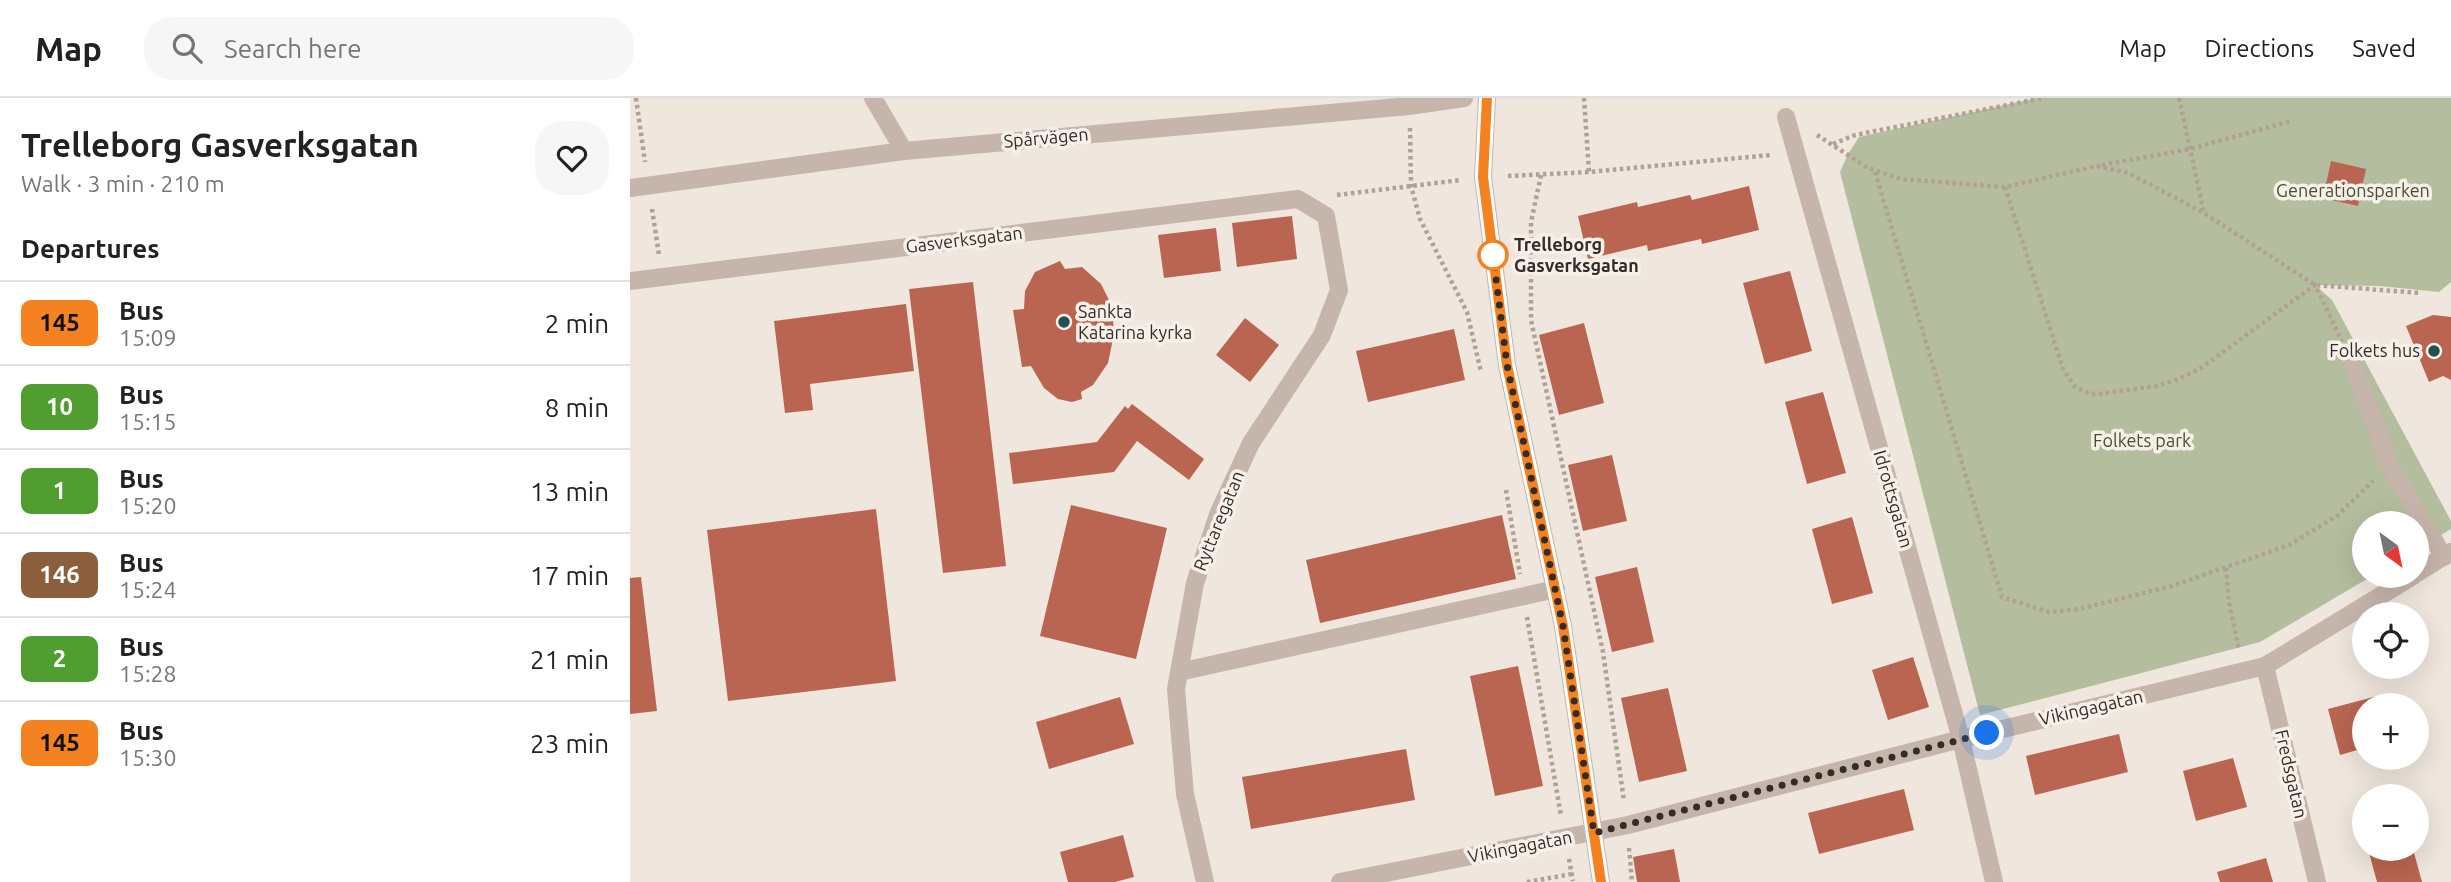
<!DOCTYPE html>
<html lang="en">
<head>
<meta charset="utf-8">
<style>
	body { margin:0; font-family:Ubuntu,sans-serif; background:#f6f6f6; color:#222; height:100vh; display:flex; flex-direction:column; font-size:26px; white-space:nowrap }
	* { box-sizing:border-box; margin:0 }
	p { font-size:23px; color:#767676 }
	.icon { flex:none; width:38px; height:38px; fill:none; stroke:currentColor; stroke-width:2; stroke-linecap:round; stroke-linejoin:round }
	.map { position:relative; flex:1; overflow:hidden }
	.details { display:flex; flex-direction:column; background:#fff; width:630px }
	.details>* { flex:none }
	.badge { padding:0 14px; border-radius:10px; font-size:24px; line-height:46px }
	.needle { width:46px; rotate:147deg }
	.tools { position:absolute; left:1722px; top:413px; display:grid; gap:14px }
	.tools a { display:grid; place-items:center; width:77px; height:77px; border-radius:50%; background:#fff; box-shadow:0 7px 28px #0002; font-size:35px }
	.you { position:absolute; width:35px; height:35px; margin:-18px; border:5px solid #fff; border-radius:50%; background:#1a73e8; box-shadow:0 0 0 10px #1a73e833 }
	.map>.badge { position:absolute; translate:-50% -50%; box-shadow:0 0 0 4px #fff }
	h2 { padding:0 21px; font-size:26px; line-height:63px }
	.round { display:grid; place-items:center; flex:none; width:74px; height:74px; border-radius:28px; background:#f6f6f6 }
	.overview { display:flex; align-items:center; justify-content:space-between; height:119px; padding:0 21px }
	h1 { font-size:33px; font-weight:700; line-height:52px }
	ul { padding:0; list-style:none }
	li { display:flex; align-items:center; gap:21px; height:84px; padding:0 21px; border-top:2px solid #e0e0e0 }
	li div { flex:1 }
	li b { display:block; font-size:26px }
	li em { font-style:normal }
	li .badge { min-width:77px; font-weight:700; text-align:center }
	header { display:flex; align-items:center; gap:42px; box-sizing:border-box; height:98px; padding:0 35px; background:#fff; border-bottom:2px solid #e0e0e0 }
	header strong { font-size:33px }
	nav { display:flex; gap:38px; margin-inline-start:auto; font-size:24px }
	.search { width:490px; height:63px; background:#f6f6f6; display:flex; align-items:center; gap:18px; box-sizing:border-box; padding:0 24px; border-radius:28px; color:#767676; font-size:26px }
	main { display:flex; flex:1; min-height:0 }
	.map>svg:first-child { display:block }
	.green { fill:#b4bd9e }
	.building { fill:#b96551 }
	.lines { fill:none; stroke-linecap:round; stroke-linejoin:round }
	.path { stroke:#b2a094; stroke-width:4.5; stroke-dasharray:3.5 3.5; stroke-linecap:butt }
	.minor { stroke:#c6b5aa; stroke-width:18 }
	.line-casing { stroke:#fff; stroke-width:16 }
	.line { stroke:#f58220; stroke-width:10 }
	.walk { stroke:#342c29; stroke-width:7; stroke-dasharray:0 12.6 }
	.stop-dot { fill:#fff; stroke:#f58220; stroke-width:3.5 }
	.poi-dot { fill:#225152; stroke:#f7f0e9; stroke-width:2.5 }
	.labels { text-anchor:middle; stroke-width:7; stroke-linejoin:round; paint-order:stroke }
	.street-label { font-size:18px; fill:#342c29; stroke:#f7f0e9 }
	.park-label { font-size:18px; fill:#46502f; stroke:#f7f0e9 }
	.stop-label { font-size:18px; font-weight:bold; fill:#342c29; stroke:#f7f0e9; text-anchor:start }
	.poi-label { font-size:18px; fill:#342c29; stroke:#f7f0e9; text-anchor:start }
</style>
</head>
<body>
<header>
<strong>Map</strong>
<div class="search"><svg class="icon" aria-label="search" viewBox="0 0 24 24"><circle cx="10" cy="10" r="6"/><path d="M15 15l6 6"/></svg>Search here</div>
<nav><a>Map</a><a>Directions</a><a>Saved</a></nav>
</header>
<main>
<section class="details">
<div class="overview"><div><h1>Trelleborg Gasverksgatan</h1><p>Walk · 3 min · 210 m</p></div><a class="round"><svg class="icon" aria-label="heart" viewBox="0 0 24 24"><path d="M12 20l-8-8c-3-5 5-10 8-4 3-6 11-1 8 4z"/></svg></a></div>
<h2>Departures</h2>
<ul>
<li><span class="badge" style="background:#f58220;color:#111">145</span><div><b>Bus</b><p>15:09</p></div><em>2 min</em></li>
<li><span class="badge" style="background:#509e2f;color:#fff">10</span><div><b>Bus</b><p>15:15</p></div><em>8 min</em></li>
<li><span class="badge" style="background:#509e2f;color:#fff">1</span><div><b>Bus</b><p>15:20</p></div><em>13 min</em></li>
<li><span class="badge" style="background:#8b5e3c;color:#fff">146</span><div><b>Bus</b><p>15:24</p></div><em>17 min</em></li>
<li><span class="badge" style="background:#509e2f;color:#fff">2</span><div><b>Bus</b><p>15:28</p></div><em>21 min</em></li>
<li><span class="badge" style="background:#f58220;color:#111">145</span><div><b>Bus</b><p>15:30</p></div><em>23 min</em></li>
</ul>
</section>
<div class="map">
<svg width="1821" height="784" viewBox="0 0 1821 784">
	<rect width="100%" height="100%" fill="#efe6dd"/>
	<path class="green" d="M1407,0H1821V184L1809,194L1750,188L1685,187L1702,202L1821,423V431L1787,451V425H1734V478H1742L1630,544L1350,617L1210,74L1218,56L1229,39Z"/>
	<path class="building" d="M1701,63L1736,71L1728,108L1693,100Z
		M1119,88L1129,132L1072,146L1071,141L1018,153L1017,147L958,161L948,118L1007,104L1008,109L1060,97L1062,102Z
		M662,118L667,161L607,169L602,125Z
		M586,130L591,173L534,180L528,137Z
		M430,163L435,171L452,169L471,186L482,208L484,236L478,265L463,287L451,294L452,301L442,304L428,301L414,290L401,268L392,269L383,212L394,211L395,193L405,174Z
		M1160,173L1182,253L1135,266L1113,185Z
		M343,184L376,468L313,475L279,191Z
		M276,206L284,273L180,286L183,312L155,315L144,223Z
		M1803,217L1821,219V282L1813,278L1799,284L1776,228Z
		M615,220L649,247L620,284L586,257Z
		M954,225L974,305L929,317L909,237Z
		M824,231L835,282L738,304L726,253Z
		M1193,294L1216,375L1177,386L1155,304Z
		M502,306L574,361L559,382L507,343L484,374L383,386L379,355L467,344L495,308L498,311Z
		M982,357L997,423L953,433L938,367Z
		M441,407L537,430L506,561L410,538Z
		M246,411L266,583L98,603L77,432Z
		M872,417L886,481L690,525L676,462Z
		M1222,419L1243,495L1202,506L1182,431Z
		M1007,469L1024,544L982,554L965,479Z
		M11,479L27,613L0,616V480Z
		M1283,559L1299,609L1258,622L1242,572Z
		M888,568L913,688L865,698L840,578Z
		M1038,590L1057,673L1009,684L991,600Z
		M1755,596L1758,607H1734V650L1710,657L1698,611Z
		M490,599L504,646L419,671L406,624Z
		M1489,636L1498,674L1405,697L1396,658Z
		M776,651L785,702L621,731L612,679Z
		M1603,660L1617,709L1566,723L1553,673Z
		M1274,691L1284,732L1189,756L1178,715Z
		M1734,712V736H1733L1727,714Z
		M493,737L504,779L485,784H438L430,754Z
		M1044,751L1050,784H1007L1003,759Z
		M1738,751H1783L1792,784H1747Z
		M1636,760L1643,784H1590L1587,774Z"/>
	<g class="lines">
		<path class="path" d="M6,0L15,64
			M954,0L959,74
			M1549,0L1574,115
			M780,30L781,88L790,121L837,214L851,274
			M1187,37L1238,70L1271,81L1375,89L1467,68L1498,75L1574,115L1685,187L1790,195
			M1203,46L1225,37L1413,0
			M1472,67L1560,51L1661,23
			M1245,74L1372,499L1419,514L1449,511L1542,488L1659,447L1707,418L1743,383
			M911,77L901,124V222L973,554L994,703
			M878,78L959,74L1141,57
			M1375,89L1433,271L1444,288L1459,296H1468L1527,288L1546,282L1571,270L1685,187L1712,243
			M707,97L831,82
			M22,111L29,157
			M876,392L890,476
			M1596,470L1599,504L1609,552
			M897,519L931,718
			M999,750L1002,784
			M939,761L943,783
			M897,784L942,776"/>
		<path class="minor" d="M243,0L274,53
			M857,0L853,79L877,267L933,528L971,784
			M1156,19L1331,641L1364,784
			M0,90L274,53L779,8L834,0
			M0,183L668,101L696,118L709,192L692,237L621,345L589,414L565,485L546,591L555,696L575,784
			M1722,263L1759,366L1814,459
			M1787,475L1821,454
			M1635,568L1687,784
			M549,574L926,491
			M710,784L998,727L1331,641L1635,568L1783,478"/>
	</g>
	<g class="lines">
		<g class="line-casing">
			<path id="line" d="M857,0L853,79L877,267L933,528L971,784"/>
		</g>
		<use href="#line" class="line"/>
		<path class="walk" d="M863,157L877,267L933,528L964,735L1357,635"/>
	</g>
	<circle class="stop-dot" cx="863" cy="157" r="14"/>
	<g class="poi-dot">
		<circle cx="434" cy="224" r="7"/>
		<circle cx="1804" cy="253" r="7"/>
	</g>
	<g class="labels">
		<g class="street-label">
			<text transform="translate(416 40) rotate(-5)" y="6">Spårvägen</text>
			<text transform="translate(334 142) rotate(-7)" y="6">Gasverksgatan</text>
			<text transform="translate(1263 401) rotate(74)" y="6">Idrottsgatan</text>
			<text transform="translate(589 423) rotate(-68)" y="6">Ryttaregatan</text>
			<text transform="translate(1461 610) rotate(-13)" y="6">Vikingagatan</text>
			<text transform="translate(1661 676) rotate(77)" y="6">Fredsgatan</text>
			<text transform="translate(890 749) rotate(-11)" y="6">Vikingagatan</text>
		</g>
		<g class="park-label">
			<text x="1723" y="99">Generationsparken</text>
			<text x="1512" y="349">Folkets park</text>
		</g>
		<g class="stop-label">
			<text x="884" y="153">Trelleborg<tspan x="884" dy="21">Gasverksgatan</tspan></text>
		</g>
		<g class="poi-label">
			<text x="448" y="220">Sankta<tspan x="448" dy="21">Katarina kyrka</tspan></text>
			<text x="1790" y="259" text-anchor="end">Folkets hus</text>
		</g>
	</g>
</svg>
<div class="tools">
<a><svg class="needle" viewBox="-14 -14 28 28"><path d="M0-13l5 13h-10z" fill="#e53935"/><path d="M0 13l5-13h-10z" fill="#767676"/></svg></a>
<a><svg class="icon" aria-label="locate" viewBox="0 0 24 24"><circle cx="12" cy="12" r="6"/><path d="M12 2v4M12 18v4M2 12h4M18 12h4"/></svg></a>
<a>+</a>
<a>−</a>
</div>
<div class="you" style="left:1357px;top:635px"></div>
</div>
</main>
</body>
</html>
